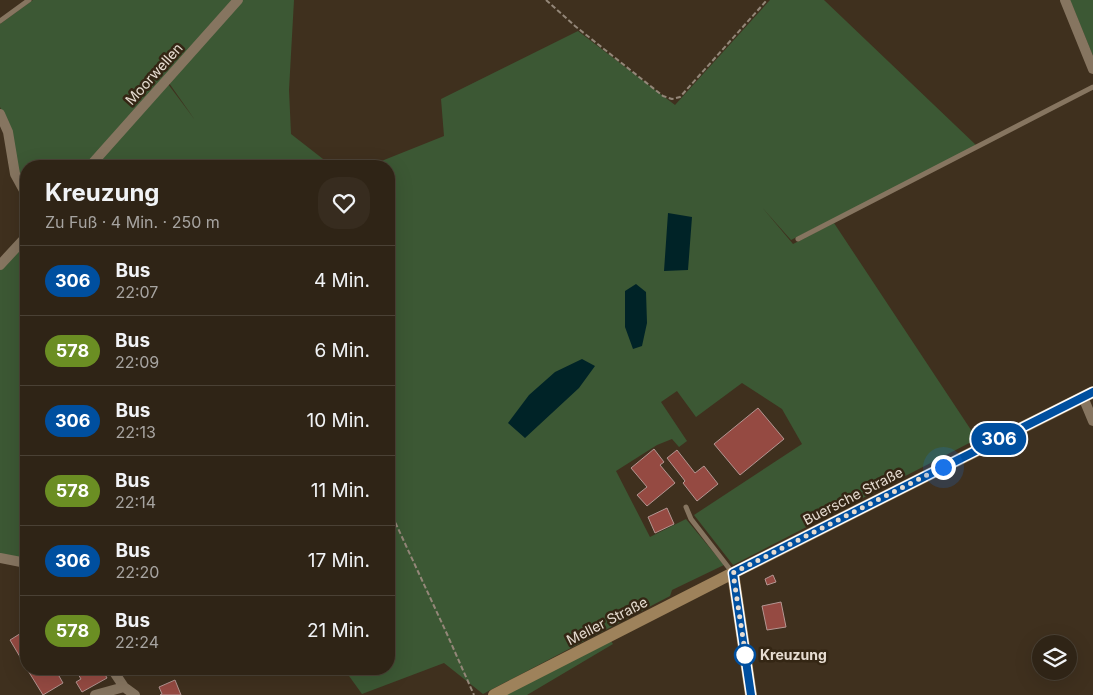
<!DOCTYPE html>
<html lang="de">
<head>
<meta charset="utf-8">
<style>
	body { margin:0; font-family:Inter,sans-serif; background:#372c1f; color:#f1f3f6; height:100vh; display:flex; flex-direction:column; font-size:19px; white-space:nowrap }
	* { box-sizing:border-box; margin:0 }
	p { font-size:16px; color:#a7a4a1 }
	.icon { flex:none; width:28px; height:28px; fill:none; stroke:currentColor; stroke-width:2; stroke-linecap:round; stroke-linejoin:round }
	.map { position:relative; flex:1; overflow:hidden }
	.side { position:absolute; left:20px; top:160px; width:375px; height:515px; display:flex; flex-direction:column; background:#2f2416; border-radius:20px; box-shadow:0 5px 20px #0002,0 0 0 1px #4a4135 }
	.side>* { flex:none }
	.badge { padding:0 10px; border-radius:16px; font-size:18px; line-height:32px }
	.controls { position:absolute; left:1032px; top:635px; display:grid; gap:10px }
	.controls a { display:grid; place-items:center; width:45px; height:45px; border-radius:50%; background:#2f2416; box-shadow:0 5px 20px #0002,0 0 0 1px #4a4135; font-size:25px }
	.you { position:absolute; width:25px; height:25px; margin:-12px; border:4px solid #fff; border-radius:50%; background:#1a73e8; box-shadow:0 0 0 8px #1a73e833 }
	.map>.badge { position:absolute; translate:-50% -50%; box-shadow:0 0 0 2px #fff }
	.round { display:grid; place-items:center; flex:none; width:52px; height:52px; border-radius:20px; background:#372c1f }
	.summary { display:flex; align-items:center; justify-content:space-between; height:85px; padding:0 25px }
	h1 { font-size:24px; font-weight:700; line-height:38px }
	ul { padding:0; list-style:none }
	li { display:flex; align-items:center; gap:15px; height:70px; padding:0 25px; border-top:1px solid #4a4135 }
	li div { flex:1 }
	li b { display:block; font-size:19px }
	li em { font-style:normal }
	li .badge { min-width:55px; font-weight:700; text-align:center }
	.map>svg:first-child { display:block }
	.green { fill:#3c5834 }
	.water { fill:#002327 }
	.building { fill:#954a42; stroke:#b49692 }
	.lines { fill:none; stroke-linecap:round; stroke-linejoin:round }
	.path { stroke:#948779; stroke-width:2; stroke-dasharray:5 2.5; stroke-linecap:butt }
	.lane { stroke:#867560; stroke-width:5 }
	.street { stroke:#867560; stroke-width:10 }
	.secondary { stroke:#9e825b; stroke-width:12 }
	.line-casing { stroke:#fff; stroke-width:11 }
	.line { stroke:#004f9f; stroke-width:8 }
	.walk { stroke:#e6dcd1; stroke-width:5; stroke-dasharray:0 9 }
	.stop-dot { fill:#fff; stroke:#004f9f; stroke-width:2.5 }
	.labels { text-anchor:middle; stroke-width:5; stroke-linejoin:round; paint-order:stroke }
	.street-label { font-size:14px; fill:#e6dcd1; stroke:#342614 }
	.stop-label { font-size:14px; font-weight:bold; fill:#e6dcd1; stroke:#342614; text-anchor:start }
</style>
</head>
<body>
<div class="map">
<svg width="1093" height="695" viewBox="0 0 1093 695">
	<rect width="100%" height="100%" fill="#3f301e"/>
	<path class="green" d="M33,0H236L165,80L195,120L169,83L240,0H294L289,90L291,134L332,166H26V189L18,173L11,131L0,107V24Z
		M770,0H824L977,146L791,240L761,206L793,244L834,223L977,439L733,565L694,515L802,444L782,409L742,383L696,417L677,391L661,402L687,441L679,447L672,439L657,445L616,471L650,537L686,519L724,565L672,590L670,596L483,694L444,663L362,694L344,669H389V166H369L444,136L441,99L578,31L675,105Z
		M1070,0H1093V56Z
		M26,239V559L0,556V269Z
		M611,641L613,644L527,695H502Z"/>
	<path class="water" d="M668,213L692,217L688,270L664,271Z
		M636,284L646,292L647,323L642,346L633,349L625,327V291Z
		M582,359L595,366L579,388L525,438L508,423L529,395L555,372Z"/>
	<path class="building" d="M758,408L784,439L740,475L714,444Z
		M654,449L664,462L660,465L675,483L647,506L637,495L647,487L631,468Z
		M677,450L695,473L704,466L718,484L697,501L683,483L685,481L667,458Z
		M667,508L674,524L655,533L648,517Z
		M773,575L776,582L767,585L765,579Z
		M781,602L786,627L767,630L762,606Z
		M26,630V667L10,640Z
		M27,669H55L63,683L43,695Z
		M75,669H95L96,671L102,669L107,678L82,692L76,682L81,679Z
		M175,680L181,695H160L162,694L159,687Z"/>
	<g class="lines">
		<path class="path" d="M546,0L575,26L663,96L672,99L680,97L767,0
			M389,509L447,634L474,695"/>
		<path class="lane" d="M0,21L29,0
			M798,239L1093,87
			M686,507L691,519L732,572"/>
		<path class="street" d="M1065,0L1093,69
			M0,114L8,132L15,174L26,194
			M90,166L238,0
			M0,265L26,237
			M1083,397L1093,421
			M0,558L26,563
			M112,669L124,687L135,695
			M95,695L124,687"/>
		<path class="secondary" d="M733,573L751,695
			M494,695L733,573L1093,392"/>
	</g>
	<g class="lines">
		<g class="line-casing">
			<path id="line" d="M751,695L733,573L1093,392"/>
		</g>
		<use href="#line" class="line"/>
		<path class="walk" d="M745,655L746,658L733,573L943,467"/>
	</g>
	<circle class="stop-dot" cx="745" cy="655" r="10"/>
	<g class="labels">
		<g class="street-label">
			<text transform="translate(154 74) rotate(-48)" y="5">Moorwellen</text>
			<text transform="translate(853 496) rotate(-27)" y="5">Buersche Straße</text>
			<text transform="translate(607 621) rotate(-27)" y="5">Meller Straße</text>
		</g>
		<g class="stop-label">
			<text x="760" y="660">Kreuzung</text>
		</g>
	</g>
</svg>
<div class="controls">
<a><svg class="icon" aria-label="layers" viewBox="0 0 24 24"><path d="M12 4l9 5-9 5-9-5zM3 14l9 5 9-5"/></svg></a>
</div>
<div class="you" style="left:943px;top:467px"></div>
<b class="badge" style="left:999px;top:439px;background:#004f9f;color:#fff">306</b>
<section class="side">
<div class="summary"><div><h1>Kreuzung</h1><p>Zu Fuß · 4 Min. · 250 m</p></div><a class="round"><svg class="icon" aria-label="heart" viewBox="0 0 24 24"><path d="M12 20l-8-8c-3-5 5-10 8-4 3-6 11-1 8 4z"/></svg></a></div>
<ul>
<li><span class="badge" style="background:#004f9f;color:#fff">306</span><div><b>Bus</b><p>22:07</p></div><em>4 Min.</em></li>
<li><span class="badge" style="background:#6b8e23;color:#fff">578</span><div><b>Bus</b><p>22:09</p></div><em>6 Min.</em></li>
<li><span class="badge" style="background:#004f9f;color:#fff">306</span><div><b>Bus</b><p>22:13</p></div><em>10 Min.</em></li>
<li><span class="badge" style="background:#6b8e23;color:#fff">578</span><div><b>Bus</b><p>22:14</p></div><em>11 Min.</em></li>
<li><span class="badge" style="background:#004f9f;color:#fff">306</span><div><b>Bus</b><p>22:20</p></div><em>17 Min.</em></li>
<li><span class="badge" style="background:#6b8e23;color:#fff">578</span><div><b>Bus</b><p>22:24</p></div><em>21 Min.</em></li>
</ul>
</section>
</div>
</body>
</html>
